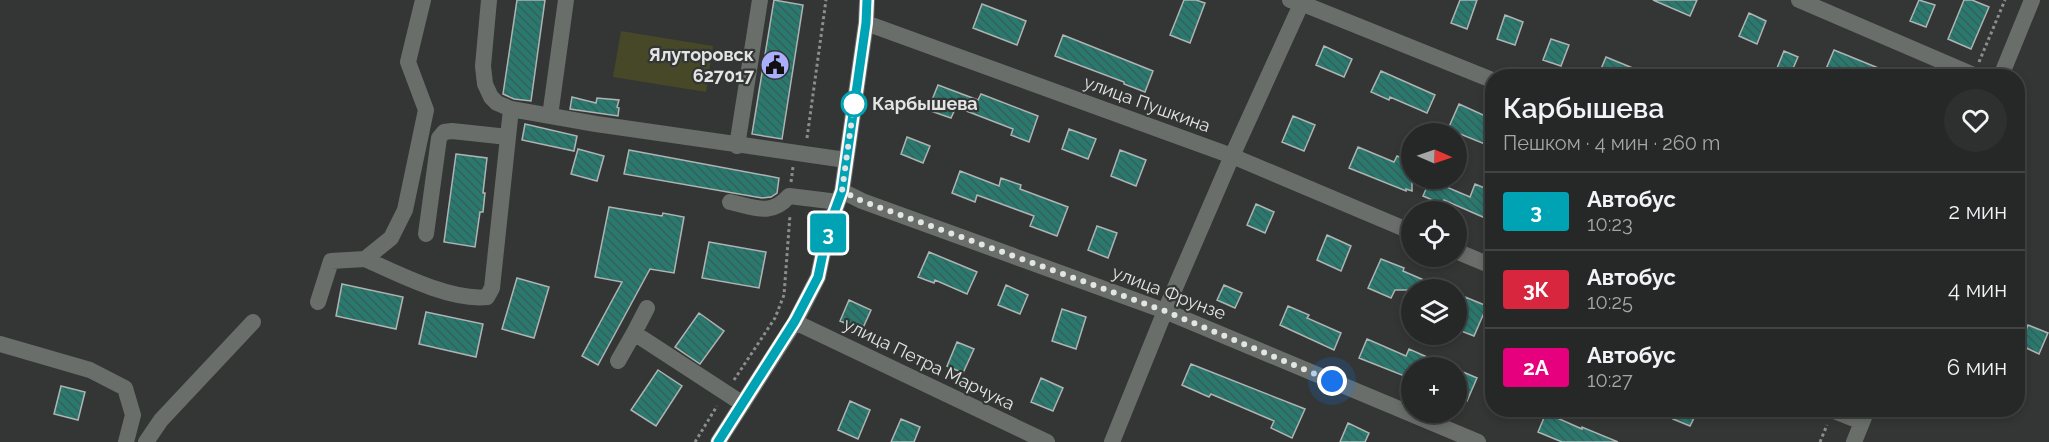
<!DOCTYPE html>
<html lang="ru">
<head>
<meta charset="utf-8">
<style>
	body { margin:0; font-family:Raleway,sans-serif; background:#2e302f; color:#f1f3f6; height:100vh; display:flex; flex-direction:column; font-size:22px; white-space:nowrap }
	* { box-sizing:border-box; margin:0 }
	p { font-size:20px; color:#a4a6a7 }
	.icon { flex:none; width:33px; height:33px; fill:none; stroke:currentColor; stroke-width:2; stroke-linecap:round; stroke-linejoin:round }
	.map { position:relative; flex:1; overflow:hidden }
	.side { position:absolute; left:1485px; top:69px; width:540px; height:348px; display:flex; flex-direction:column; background:#262827; border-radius:24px; box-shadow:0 3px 9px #0003,0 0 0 2px #424444 }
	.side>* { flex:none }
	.badge { padding:0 12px; border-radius:4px; font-size:21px; line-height:39px }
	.needle { width:39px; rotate:92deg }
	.fabs { position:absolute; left:1401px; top:123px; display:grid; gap:12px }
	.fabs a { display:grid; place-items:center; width:66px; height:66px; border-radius:50%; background:#262827; box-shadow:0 3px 9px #0003,0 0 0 2px #424444; font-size:30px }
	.you { position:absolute; width:30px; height:30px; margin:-15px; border:4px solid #fff; border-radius:50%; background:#1a73e8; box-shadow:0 0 0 9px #1a73e833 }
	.map>.badge { position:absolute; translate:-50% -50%; box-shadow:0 0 0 3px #fff }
	.round { display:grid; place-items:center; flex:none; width:63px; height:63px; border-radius:32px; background:#2e302f }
	.head { display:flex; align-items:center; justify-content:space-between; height:102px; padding:0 18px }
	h1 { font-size:28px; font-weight:600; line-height:45px }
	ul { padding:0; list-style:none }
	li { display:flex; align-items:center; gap:18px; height:78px; padding:0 18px; border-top:2px solid #424444 }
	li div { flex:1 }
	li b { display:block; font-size:22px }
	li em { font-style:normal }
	li .badge { min-width:66px; font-weight:700; text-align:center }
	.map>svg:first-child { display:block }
	.green { fill:#474827 }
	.building { fill:url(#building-back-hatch); stroke:#afb4b3; stroke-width:1.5 }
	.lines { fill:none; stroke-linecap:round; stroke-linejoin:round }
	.path { stroke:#8c8e8d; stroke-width:3; stroke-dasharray:3 3; stroke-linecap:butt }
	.minor { stroke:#6a6e6b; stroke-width:16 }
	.line-casing { stroke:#fff; stroke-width:14 }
	.line { stroke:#00a3b4; stroke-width:9 }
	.walk { stroke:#e3e5e4; stroke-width:6; stroke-dasharray:0 10.8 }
	.stop-dot { fill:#fff; stroke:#00a3b4; stroke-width:3 }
	.labels { text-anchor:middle; stroke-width:4.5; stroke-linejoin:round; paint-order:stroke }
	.poi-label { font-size:18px; font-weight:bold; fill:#e3e5e4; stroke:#333634; text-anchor:end }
	.stop-label { font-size:18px; font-weight:bold; fill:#e3e5e4; stroke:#333634; text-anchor:start }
	.street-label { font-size:18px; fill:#e3e5e4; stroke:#333634 }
</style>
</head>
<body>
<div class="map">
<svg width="2049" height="442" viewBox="0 0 2049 442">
	<defs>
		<pattern id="building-back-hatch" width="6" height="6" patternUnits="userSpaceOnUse" patternTransform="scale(1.5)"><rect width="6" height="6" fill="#29796f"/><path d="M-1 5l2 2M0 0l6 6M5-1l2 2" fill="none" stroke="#365f5a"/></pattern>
	</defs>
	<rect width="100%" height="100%" fill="#333634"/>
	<path class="green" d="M621,31L713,46L706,92L613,77Z"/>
	<path class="building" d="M517,0H545L531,101L514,99L503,94Z
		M774,0L803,5L782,139L752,134Z
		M1184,0H1196L1205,3L1190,43L1170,35Z
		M1460,0H1477L1467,29L1451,23Z
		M1653,0H1697L1690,16Z
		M1919,0L1935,5L1926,27L1910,21Z
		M1964,0H1972L1989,7L1971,49L1948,39Z
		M982,4L1026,21L1017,45L973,28Z
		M1749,13L1766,21L1757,44L1739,36Z
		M1505,15L1523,22L1515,45L1497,39Z
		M1063,35L1153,71L1145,92L1124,84V82L1055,56Z
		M1551,39L1569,45L1561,66L1543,60Z
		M1324,46L1352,59L1344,77L1316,65Z
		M1834,50L1898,76H1823Z
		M1784,51L1798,57L1791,73L1777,68Z
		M1606,57L1652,76H1598Z
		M1381,71L1435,95L1427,113L1390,97L1389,100L1371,92Z
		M938,85L978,100L981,94L1038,116L1029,142L1011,135L1013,129L956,107L951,118L928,110Z
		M572,97L596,103L597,98L619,100L617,107L619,108L618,116L570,109Z
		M1459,104L1492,119V147L1448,129Z
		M1293,116L1315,125L1304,151L1282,142Z
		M525,124L577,136L574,151L522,140Z
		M1069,129L1096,139L1088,159L1062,149Z
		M907,137L930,146L923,163L901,154Z
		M1358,147L1394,162L1397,156L1412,162V191L1406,189V191L1349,168Z
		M578,149L604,156L597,181L571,174Z
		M629,150L779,178L777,193L771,197L762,198L624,174Z
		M1120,150L1146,160L1136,186L1111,176Z
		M456,154L487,158L483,193H485L483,212H480L475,247L444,242Z
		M960,171L999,186L1001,178L1021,185L1020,189L1068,207L1057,236L1030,226L1034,216L977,195L975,202L952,193Z
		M1430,180L1470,197L1475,184L1492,191V221L1444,200L1442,204L1423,196Z
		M1256,204L1274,212L1265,233L1247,225Z
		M609,207L662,216L663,213L684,217L674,273L650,269L598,365L582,356L622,282L595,277Z
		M1097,226L1117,233L1108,258L1088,250Z
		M1327,235L1351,246L1341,271L1317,260Z
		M709,242L766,252L759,288L702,278Z
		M929,252L977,272L967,294L935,280L934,283L918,277Z
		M1381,259L1404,268L1403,271L1447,290H1395L1391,298L1368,288Z
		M517,278L549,287L534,338L502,329Z
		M342,284L403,297L396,329L336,316Z
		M1006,285L1028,295L1020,314L998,305Z
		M1224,285L1242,293L1235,308L1217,300Z
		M1465,297L1487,306L1474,336L1456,329V317Z
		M849,300L871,310L862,330L840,321Z
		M1288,306L1309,315L1307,318L1341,333L1334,350L1280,325Z
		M1062,309L1086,317L1076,349L1052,341Z
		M426,312L483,324L476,357L419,344Z
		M699,313L724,331L700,364L675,347Z
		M2028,325L2048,333L2039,354L2020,345Z
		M1367,339L1406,356L1409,349L1452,368H1412V379L1359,358Z
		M957,342L974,349L963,373L947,366Z
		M1191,364L1305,409L1292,438L1271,428L1274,421L1211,394L1209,397L1182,385Z
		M1456,369L1477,378L1467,401L1456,397Z
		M658,370L682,386L656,426L631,410Z
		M1041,378L1063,388L1053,411L1031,402Z
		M61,386L85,392L78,420L54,414Z
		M850,401L870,410L858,439L838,430Z
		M1677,410H1698L1690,426L1673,419Z
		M1546,413L1582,429V427L1618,442H1562L1538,432Z
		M901,419L920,427L914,442H891Z
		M1348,423L1369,433L1365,442H1340Z"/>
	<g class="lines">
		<path class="path" d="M1979,62L2005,0
			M807,138L826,0
			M791,182L793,167
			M734,380L775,318L784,295L790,215
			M695,442L717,406
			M1820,442L1827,425"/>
		<path class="minor" d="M489,0L483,66L485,84L491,97L497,103L511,109L596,124L846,160
			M1290,0L1301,3L1492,80
			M1799,0L1976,76
			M866,23L1232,156L1412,232
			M2001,76L2032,0
			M550,116L566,0
			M737,146L760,0
			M842,191L862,201L1165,311L1478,442
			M730,202C754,207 771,217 789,196L838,202
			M426,234L439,138L444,132L452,131L508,137
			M1456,251L1492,266
			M365,259C398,274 451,301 487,297L492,288L511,109
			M318,302L331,261L365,259L391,238L405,210L426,110L408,62L423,0
			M795,322L1047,442
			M634,333L647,308
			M0,344L90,370L125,388L133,415L126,442
			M618,361L634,333L743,404
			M1832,410L1862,422
			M146,442L161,420L253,322
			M718,442L795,322L818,277L828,229L842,191L866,23L867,0
			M1112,442L1165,311L1232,156L1303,0
			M1854,442L1867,410"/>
	</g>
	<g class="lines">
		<g class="line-casing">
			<path id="line" d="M718,442L795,321L818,277L828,229L842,191L866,23L867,0"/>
		</g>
		<use href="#line" class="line"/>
		<path class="walk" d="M854,104L842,191L862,201L1165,311L1332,381"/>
	</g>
	<defs>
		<g id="civic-disc" transform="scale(1.5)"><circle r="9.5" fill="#abaffb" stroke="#333634"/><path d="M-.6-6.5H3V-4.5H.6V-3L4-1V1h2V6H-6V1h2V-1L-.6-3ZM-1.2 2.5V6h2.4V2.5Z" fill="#111"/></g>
	</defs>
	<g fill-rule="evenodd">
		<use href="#civic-disc" x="775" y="65"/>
	</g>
	<circle class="stop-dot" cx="854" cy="104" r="12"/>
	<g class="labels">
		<g class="poi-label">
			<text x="754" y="61">Ялуторовск<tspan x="754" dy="21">627017</tspan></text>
		</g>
		<g class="stop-label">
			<text x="872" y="110">Карбышева</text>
		</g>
		<g class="street-label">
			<text transform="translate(1147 104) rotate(20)" y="6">улица Пушкина</text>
			<text transform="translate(1169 293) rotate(21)" y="6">улица Фрунзе</text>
			<text transform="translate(929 364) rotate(26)" y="6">улица Петра Марчука</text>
		</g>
	</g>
</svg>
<div class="fabs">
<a><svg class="needle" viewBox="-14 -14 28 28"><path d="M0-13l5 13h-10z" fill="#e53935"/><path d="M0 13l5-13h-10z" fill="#a4a6a7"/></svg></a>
<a><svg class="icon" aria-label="locate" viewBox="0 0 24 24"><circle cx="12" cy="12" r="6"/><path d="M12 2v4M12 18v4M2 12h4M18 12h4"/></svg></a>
<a><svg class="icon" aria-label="layers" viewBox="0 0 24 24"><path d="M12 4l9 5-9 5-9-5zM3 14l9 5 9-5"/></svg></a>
<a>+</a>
</div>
<div class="you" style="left:1332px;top:381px"></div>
<b class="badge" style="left:828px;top:233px;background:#00a3b4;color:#fff">3</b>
<section class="side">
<div class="head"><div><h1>Карбышева</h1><p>Пешком · 4 мин · 260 m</p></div><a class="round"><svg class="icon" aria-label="heart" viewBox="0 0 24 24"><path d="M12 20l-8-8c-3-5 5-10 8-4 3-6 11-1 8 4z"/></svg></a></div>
<ul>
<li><span class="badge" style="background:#00a3b4;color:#fff">3</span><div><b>Автобус</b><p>10:23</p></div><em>2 мин</em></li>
<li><span class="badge" style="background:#d7263d;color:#fff">3К</span><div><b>Автобус</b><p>10:25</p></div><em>4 мин</em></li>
<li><span class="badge" style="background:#e6007e;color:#fff">2А</span><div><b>Автобус</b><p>10:27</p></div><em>6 мин</em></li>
</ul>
</section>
</div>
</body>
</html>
